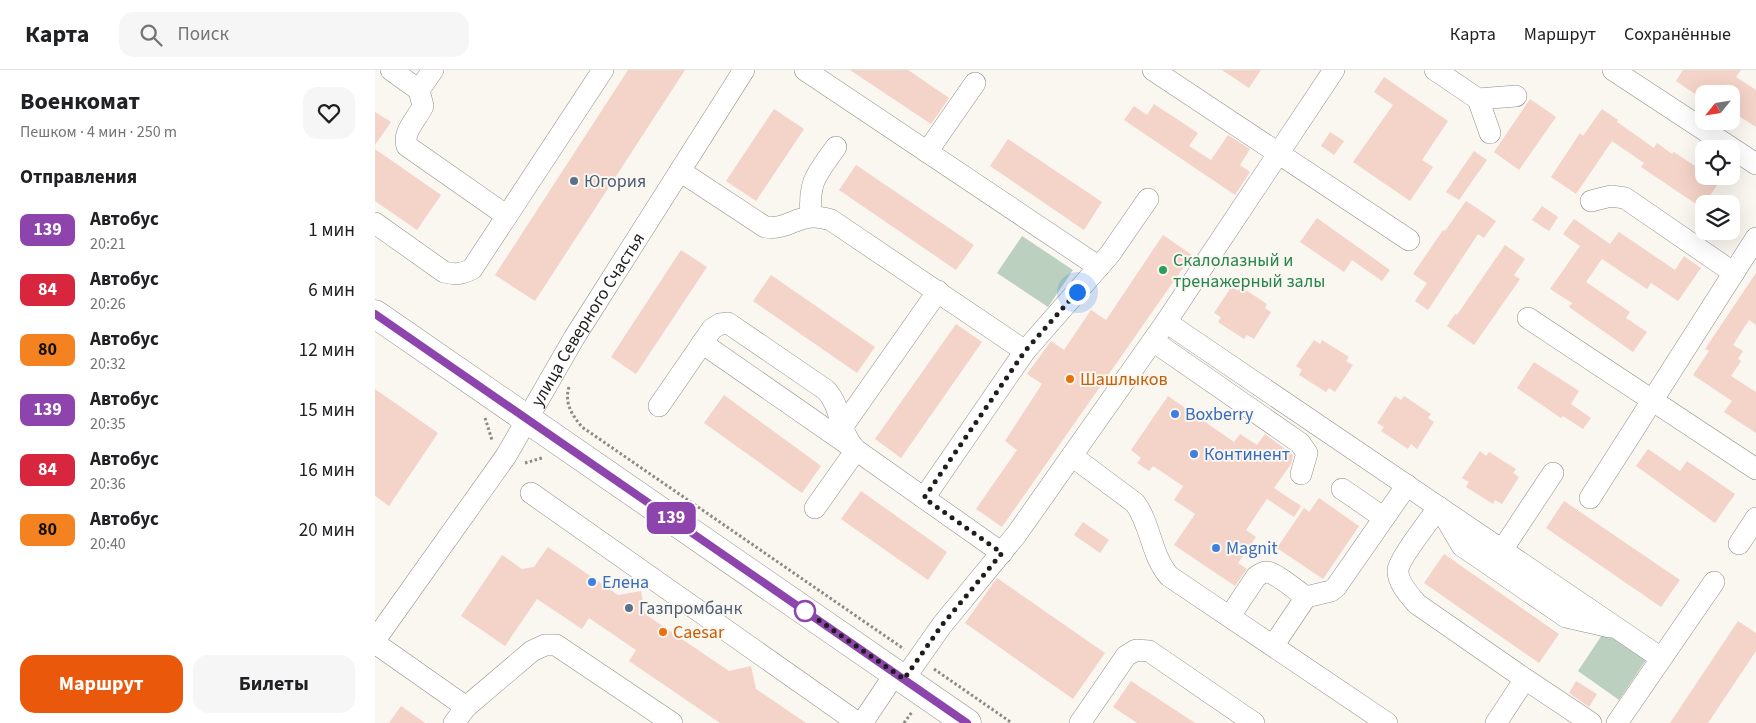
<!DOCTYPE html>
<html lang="ru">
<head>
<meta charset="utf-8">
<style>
	body { margin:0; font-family:"Source Sans 3",sans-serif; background:#f6f6f6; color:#202124; height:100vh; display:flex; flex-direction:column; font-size:19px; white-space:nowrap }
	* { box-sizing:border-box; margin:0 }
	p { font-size:16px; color:#757577 }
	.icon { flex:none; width:28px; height:28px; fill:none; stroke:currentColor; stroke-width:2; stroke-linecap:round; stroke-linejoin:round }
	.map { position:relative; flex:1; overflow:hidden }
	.drawer { display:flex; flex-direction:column; background:#fff; width:375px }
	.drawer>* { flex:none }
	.badge { padding:0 10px; border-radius:8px; font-size:18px; line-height:32px }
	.needle { width:32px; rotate:240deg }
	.tools { position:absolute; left:1320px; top:15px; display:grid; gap:10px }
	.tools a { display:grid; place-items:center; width:45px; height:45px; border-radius:10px; background:#fff; box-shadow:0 5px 20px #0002; font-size:25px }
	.you { position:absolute; width:25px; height:25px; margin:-12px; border:4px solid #fff; border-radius:50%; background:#1a73e8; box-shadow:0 0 0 8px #1a73e833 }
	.map>.badge { position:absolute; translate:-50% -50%; box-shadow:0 0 0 2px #fff }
	h2 { padding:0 20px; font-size:19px; line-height:45px }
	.round { display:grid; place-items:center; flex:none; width:52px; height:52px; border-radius:15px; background:#f6f6f6 }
	.head { display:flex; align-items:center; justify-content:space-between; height:85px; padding:0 20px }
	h1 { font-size:24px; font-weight:700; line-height:38px }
	.cta { display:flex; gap:10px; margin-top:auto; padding:10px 20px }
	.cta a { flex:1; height:58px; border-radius:15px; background:#ea580c; color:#fff; font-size:20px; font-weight:700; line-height:58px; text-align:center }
	.cta a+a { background:#f6f6f6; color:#202124 }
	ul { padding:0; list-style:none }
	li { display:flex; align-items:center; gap:15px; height:60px; padding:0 20px }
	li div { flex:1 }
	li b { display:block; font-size:19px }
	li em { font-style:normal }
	li .badge { min-width:55px; font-weight:700; text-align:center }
	header { display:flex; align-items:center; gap:30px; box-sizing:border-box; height:70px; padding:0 25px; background:#fff; border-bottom:1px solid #e0e0e0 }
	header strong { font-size:24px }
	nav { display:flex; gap:28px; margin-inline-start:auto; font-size:18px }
	.search { width:350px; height:45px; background:#f6f6f6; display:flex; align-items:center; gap:12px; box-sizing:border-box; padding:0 18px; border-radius:15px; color:#757577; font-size:19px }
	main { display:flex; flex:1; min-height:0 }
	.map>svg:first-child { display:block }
	.green { fill:#bbd0bf }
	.building { fill:#f4d3c8 }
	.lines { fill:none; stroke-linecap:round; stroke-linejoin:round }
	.minor-casing { stroke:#918d88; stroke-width:22 }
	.major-casing { stroke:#918d88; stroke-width:29 }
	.path { stroke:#8c8a86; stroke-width:3; stroke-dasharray:2.5 2.5; stroke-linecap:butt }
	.minor { stroke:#fff; stroke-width:21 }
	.major { stroke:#fff; stroke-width:28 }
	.line-casing { stroke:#fff; stroke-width:11 }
	.line { stroke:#8e44ad; stroke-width:8 }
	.walk { stroke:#1f1e1c; stroke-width:5; stroke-dasharray:0 9 }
	.service-dot { fill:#5c6f8a; stroke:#faf6f0; stroke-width:2 }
	.leisure-dot { fill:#2e9e5b; stroke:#faf6f0; stroke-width:2 }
	.food-dot { fill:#e8710a; stroke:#faf6f0; stroke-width:2 }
	.shop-dot { fill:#3f7fe0; stroke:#faf6f0; stroke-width:2 }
	.stop-dot { fill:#fff; stroke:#8e44ad; stroke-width:2.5 }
	.labels { text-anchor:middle; stroke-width:4; stroke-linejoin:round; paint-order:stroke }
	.service-label { font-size:18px; fill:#4e5e75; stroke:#faf6f0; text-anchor:start }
	.leisure-label { font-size:18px; fill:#27864d; stroke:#faf6f0; text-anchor:start }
	.street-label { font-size:18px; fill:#1f1e1c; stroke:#faf6f0 }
	.food-label { font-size:18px; fill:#c56008; stroke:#faf6f0; text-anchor:start }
	.shop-label { font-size:18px; fill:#366cbe; stroke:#faf6f0; text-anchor:start }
</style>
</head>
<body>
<header>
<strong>Карта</strong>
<div class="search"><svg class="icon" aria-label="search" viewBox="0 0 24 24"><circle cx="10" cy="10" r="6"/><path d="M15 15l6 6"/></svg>Поиск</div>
<nav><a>Карта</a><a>Маршрут</a><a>Сохранённые</a></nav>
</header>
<main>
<section class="drawer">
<div class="head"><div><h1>Военкомат</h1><p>Пешком · 4 мин · 250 m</p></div><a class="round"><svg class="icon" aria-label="heart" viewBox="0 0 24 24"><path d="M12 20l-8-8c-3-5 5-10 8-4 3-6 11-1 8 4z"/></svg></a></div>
<h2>Отправления</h2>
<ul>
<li><span class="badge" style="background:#8e44ad;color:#fff">139</span><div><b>Автобус</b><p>20:21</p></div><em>1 мин</em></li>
<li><span class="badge" style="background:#d7263d;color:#fff">84</span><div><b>Автобус</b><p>20:26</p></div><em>6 мин</em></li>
<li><span class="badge" style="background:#f58220;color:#111">80</span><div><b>Автобус</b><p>20:32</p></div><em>12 мин</em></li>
<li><span class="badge" style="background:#8e44ad;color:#fff">139</span><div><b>Автобус</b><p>20:35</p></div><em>15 мин</em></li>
<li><span class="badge" style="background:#d7263d;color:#fff">84</span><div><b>Автобус</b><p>20:36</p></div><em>16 мин</em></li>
<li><span class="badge" style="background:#f58220;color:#111">80</span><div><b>Автобус</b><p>20:40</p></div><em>20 мин</em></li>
</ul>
<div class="cta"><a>Маршрут</a><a>Билеты</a></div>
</section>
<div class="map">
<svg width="1381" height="653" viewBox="0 0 1381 653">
	<rect width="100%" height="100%" fill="#faf6f0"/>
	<path class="green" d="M647,166L698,200L673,237L622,203Z
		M1229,562L1271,590L1244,630L1203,601Z"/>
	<path class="building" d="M253,0H310L160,231L120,205Z
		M475,0H533L574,28L556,54Z
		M847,0H886L874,18Z
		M1308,0H1366L1361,7L1381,20V57L1356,41V24H1320L1301,11Z
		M1009,7L1073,51L1047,90L1058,97L1035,131L978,92L1018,35L999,22Z
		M1155,29L1181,47L1144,100L1119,82Z
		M779,34L823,63L814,76L836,90L853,65L875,79L865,95L875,102L860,125L749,50L759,36L772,45Z
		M399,39L429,59L381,131L351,111Z
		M1227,39L1243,50L1242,52L1279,78L1282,73L1297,84L1299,82L1329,102V106H1336L1344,112L1327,138L1266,97L1269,93L1237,71L1201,124L1176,107L1205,63L1208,66Z
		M0,42L16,52L0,75Z
		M955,62L969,71L959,85L946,76Z
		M633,69L727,132L709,160L615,96Z
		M0,79L66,125L42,160L0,131Z
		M1099,81L1112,90L1084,130L1071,122Z
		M481,95L599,175L581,200L464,120Z
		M1091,131L1121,151L1109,168L1103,164L1053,240L1040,231L1052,213L1038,204L1068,160L1070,161Z
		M1167,136L1183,147L1174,161L1157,150Z
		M942,148L1015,200L1007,211L977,190L969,202L925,172Z
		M1199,149L1235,174L1244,162L1300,200L1309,186L1326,198L1303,231L1276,213L1272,219L1227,189L1211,212L1255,242L1251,248L1272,262L1258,282L1194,237L1197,233L1175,219L1205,176L1188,164Z
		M788,165L817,185L627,457L601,439L642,380L630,371L667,314L652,304L676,271L689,280L716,240L731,250Z
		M1130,175L1150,189L1139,205L1145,209L1099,275L1072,256L1080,244L1082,245Z
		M306,180L332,197L261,304L236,287Z
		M1381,203V255L1374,250L1358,275L1368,281L1363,289L1366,291L1356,306L1381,322V363L1349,342L1357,331L1318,305L1334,281L1330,279Z
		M396,205L500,277L482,303L378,231Z
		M857,216L863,221L866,217L892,234L890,238L896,242L879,269L872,265L869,269L843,252L846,247L839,243Z
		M581,254L607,272L526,388L500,369Z
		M939,270L945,274L947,270L974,287L971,291L978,295L960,322L954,318L951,322L924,305L927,300L921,296Z
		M1159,292L1204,321L1196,334L1216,348L1208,359L1188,346L1186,348L1142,318Z
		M0,319L63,363L14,436L0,426Z
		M349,325L446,396L427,423L329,353Z
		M793,326L859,372L865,364L882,375L890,364L918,385L916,394L899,418L926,436L919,447L892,429L871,460L881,467L863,493L872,499L860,516L799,475L820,444L799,430L808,416L778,396L774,401L762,393L766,388L756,380Z
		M1020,326L1026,330L1029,326L1056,344L1053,348L1059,352L1042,379L1036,374L1033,379L1006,361L1009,357L1002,353Z
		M1273,379L1305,401L1312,391L1360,424L1340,453L1261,396Z
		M1105,381L1111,386L1114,382L1141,399L1138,403L1144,407L1127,434L1120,430L1118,434L1091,417L1094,412L1087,408Z
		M486,421L572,482L553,510L466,449Z
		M944,428L984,456L948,509L902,478L929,438L934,442Z
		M1189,431L1305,510L1286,537L1171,458Z
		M708,452L734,470L725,483L699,465Z
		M173,477L243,525L266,521L270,544L354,601L376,596L381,619L431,653H345L254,591L261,580L214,548L207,559L162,529L130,576L86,546L127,485L147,499L159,497Z
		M1069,484L1184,564L1164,593L1049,513Z
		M622,508L730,583L698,629L590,553Z
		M1363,551L1381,563V581L1333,653H1295Z
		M756,611L820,653H762L738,637Z
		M1201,611L1222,624L1214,637L1194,623Z
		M26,636L50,653H14Z"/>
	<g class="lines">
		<g class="minor-casing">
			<g id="minor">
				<path d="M16,0L44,20L58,0"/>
				<path d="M430,0L724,197"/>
				<path d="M778,0L1034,170"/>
				<path d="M1060,0L1103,29L1141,26"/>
				<path d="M1238,0L1381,94"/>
				<path d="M44,20L48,36C42,49 27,62 32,76L132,146"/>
				<path d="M1103,29L1115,63"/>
				<path d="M552,82L600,13"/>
				<path d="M305,101L390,157C416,161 424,139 456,150L650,281"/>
				<path d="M1216,131L1236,126L1250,128L1359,203"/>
				<path d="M436,145C433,111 442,104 461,77"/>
				<path d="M0,153L69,202C80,205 87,204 97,199L228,0"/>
				<path d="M1153,248L1381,399"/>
				<path d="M791,252L1286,588"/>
				<path d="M778,271L925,373L932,383L926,404"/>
				<path d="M327,273L481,380L440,438"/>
				<path d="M284,336L337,259L345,254L353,253L451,320C467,337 464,364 481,380L627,483"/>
				<path d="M468,356L563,221"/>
				<path d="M697,386L760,433C776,455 776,485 794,506L1012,653"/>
				<path d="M967,419L1009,448"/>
				<path d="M156,423L483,653"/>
				<path d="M549,428L650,281L735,184L773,129"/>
				<path d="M1215,428L1381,168"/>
				<path d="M1364,474L1381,448"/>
				<path d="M1127,480L1178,403"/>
				<path d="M855,546L881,507C884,505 888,501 892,502C901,503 922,521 931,527"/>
				<path id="s1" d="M0,570L131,386L199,268L369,0"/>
				<path d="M0,573L91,637L79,653"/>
				<path d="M898,576L931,527L956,521L961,517L1032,415"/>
				<path d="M529,609L567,555L641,465L791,252L959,0"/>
				<path d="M1150,609L1042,534C1035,526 1022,512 1023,500C1024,489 1056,448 1064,437L1087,476L1191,547L1235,557"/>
				<path d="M91,637L157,581L170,575H181L297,653"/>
				<path d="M487,653L520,604"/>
				<path d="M705,653L751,586L761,580L774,581L879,653"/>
				<path d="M1121,653L1150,609L1216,653"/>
				<path d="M1242,653L1339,512"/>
			</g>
		</g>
		<g class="major-casing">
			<path id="major" d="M0,244L592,653"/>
		</g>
		<path class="path" d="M194,317C189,333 197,345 207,357L529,579
			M110,348L117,370
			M150,393L167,388
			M559,599L637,653
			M529,653L537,642"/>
		<use href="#minor" class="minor"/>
		<use href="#major" class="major"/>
	</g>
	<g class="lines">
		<g class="line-casing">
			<path id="line" d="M0,244L592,653"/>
		</g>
		<use href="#line" class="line"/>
		<path class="walk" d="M430,541L426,538L529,609L567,555L627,483L549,428L650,281L702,222"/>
	</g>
	<g class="service-dot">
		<circle cx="199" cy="111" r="5"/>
		<circle cx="254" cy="538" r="5"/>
	</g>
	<circle class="leisure-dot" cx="788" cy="200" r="5"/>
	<g class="food-dot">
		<circle cx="695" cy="309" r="5"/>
		<circle cx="288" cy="562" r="5"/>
	</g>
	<g class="shop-dot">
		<circle cx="800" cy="344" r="5"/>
		<circle cx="819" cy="384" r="5"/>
		<circle cx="841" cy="478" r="5"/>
		<circle cx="217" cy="512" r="5"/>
	</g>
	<circle class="stop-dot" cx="430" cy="541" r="10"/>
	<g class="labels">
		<g class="service-label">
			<text x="209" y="117">Югория</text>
			<text x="264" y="544">Газпромбанк</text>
		</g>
		<g class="leisure-label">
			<text x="798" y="196">Скалолазный и<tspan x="798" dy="21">тренажерный залы</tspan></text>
		</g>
		<g class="street-label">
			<text dy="6" stroke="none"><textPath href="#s1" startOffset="385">улица Северного Счастья</textPath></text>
		</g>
		<g class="food-label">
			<text x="705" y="315">Шашлыков</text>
			<text x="298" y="568">Caesar</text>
		</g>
		<g class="shop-label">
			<text x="810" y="350">Boxberry</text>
			<text x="829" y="390">Континент</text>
			<text x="851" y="484">Magnit</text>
			<text x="227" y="518">Елена</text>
		</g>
	</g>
</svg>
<div class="tools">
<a><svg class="needle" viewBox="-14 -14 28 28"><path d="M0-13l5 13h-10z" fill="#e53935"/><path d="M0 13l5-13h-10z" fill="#757577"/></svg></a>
<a><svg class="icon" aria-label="locate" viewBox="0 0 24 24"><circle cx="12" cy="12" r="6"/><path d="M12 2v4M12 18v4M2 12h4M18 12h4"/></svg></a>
<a><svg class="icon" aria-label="layers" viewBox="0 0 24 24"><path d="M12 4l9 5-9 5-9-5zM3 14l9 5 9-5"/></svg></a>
</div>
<div class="you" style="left:702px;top:222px"></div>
<b class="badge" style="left:296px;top:448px;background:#8e44ad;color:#fff">139</b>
</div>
</main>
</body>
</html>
